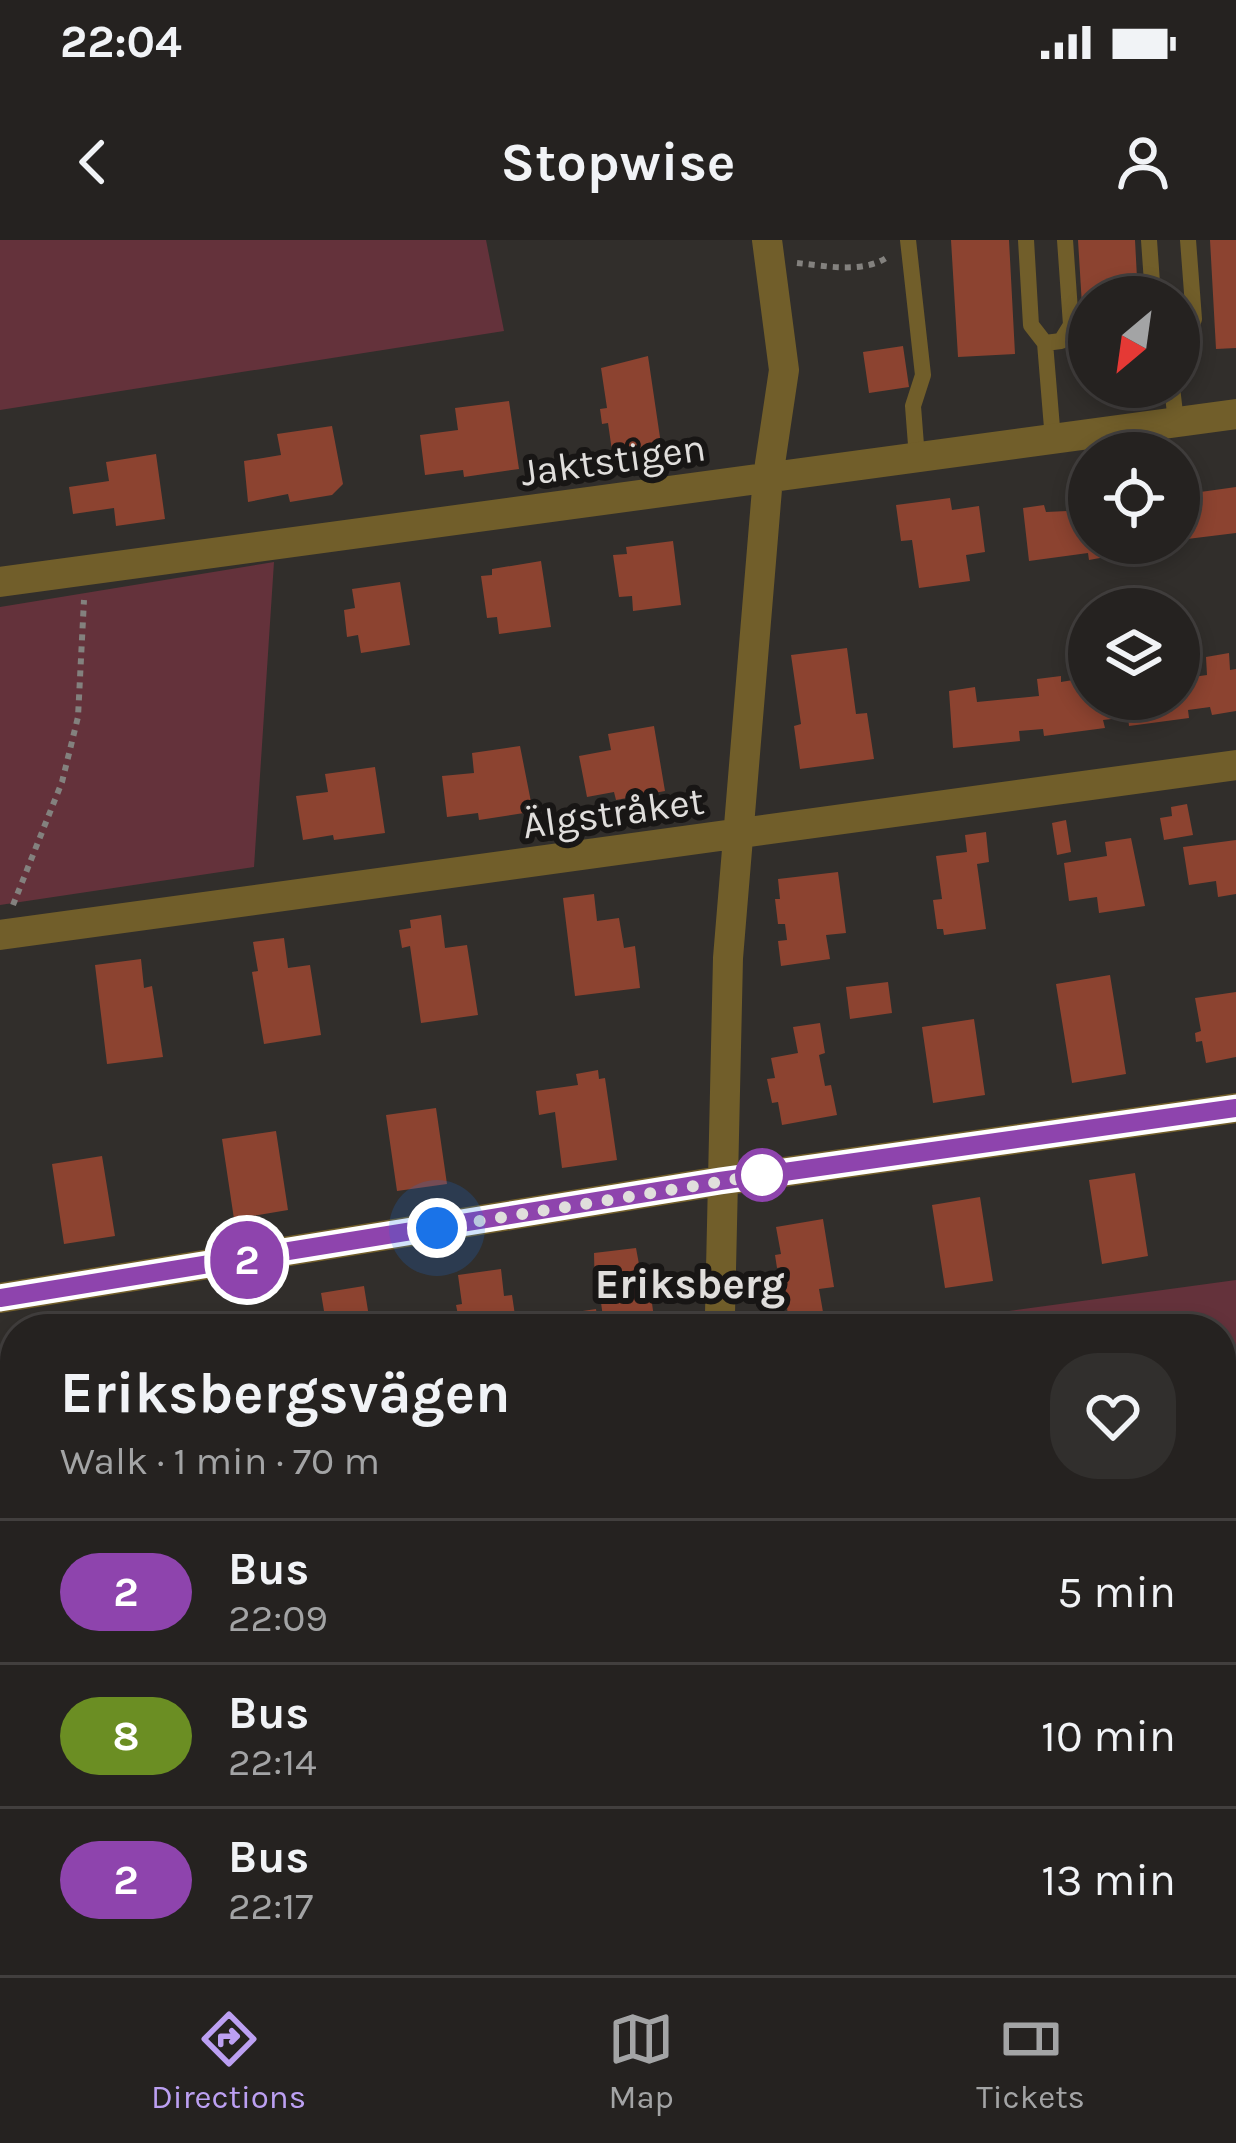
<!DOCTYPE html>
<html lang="en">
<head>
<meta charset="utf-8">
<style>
	body { margin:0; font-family:Karla,sans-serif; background:#312f2d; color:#f1f3f6; height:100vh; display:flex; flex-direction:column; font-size:45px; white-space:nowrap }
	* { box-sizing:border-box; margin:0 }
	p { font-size:39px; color:#a3a4a5 }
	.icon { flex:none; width:66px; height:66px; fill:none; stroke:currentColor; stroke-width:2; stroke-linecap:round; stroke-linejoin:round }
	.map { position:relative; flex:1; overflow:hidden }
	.details { position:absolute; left:0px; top:1074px; width:1236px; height:663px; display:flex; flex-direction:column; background:#252220; border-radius:48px 48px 0 0; box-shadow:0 6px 18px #0003,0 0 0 3px #423f3e }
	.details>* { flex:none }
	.badge { padding:0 24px; border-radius:39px; font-size:42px; line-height:78px }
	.needle { width:78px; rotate:209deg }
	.buttons { position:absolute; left:1068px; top:36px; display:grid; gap:24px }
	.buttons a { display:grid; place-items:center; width:132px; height:132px; border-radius:50%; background:#252220; box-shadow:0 6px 18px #0003,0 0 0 3px #423f3e; font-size:60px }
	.you { position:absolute; width:60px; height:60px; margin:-30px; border:9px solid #fff; border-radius:50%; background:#1a73e8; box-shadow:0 0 0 18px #1a73e833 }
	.map>.badge { position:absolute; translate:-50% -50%; box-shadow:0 0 0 6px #fff }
	.round { display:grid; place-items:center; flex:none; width:126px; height:126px; border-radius:48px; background:#312f2d }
	.summary { display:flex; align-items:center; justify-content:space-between; height:204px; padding:0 60px }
	h1 { font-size:57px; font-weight:700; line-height:90px }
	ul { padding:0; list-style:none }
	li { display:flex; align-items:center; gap:36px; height:144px; padding:0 60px; border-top:3px solid #423f3e }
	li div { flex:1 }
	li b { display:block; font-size:45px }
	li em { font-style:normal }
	li .badge { min-width:132px; font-weight:700; text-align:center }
	.status { display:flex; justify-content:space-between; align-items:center; height:84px; padding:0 60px; background:#252220; direction:ltr }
	.status svg { height:33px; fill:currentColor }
	header { display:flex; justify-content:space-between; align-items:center; height:156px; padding:0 60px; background:#252220; font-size:54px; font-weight:700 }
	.tab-bar { display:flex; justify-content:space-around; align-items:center; height:168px; border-top:3px solid #423f3e; background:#252220; font-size:33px; color:#a3a4a5 }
	.tab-bar a { display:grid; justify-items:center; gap:6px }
	.tab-bar .on { color:#bca0f2 }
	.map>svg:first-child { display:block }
	.green { fill:#64323b }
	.building { fill:#8c4330 }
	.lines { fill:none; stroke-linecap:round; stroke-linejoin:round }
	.path { stroke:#83817e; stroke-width:6; stroke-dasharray:6 6; stroke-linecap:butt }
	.lane { stroke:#715e2a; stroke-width:16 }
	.street { stroke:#715e2a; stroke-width:30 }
	.line-casing { stroke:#fff; stroke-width:27 }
	.line { stroke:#8e44ad; stroke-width:18 }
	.walk { stroke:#e0dedc; stroke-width:12; stroke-dasharray:0 21.6 }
	.stop-dot { fill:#fff; stroke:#8e44ad; stroke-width:6 }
	.labels { text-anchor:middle; stroke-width:12; stroke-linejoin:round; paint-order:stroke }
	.street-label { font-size:39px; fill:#e0dedc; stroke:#181615 }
	.neighbourhood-label { font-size:42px; font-weight:bold; fill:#e0dedc; stroke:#181615 }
</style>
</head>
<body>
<div class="status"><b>22:04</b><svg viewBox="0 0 49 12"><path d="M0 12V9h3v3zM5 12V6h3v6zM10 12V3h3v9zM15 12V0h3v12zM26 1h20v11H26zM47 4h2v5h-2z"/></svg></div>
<header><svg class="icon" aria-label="back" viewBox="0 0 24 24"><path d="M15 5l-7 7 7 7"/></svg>Stopwise<svg class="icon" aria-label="person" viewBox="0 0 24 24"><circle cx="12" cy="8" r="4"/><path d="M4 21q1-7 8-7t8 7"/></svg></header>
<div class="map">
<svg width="1236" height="1735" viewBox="0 0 1236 1735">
	<rect width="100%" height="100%" fill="#312e2b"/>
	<path class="green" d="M0,0H486L504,91L0,170Z
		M274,322L254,627L0,665V367Z
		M1236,1040V1254L1221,1257V1089H877Z
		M0,1409H15V1722H119L126,1735H0Z
		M121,1722H589L590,1735H129Z"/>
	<path class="building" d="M951,0H1009L1015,114L958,117Z
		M1078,0H1135L1138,57H1089V115H1085Z
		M1210,0H1236V108L1216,109Z
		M903,106L909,147L869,153L863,112Z
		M648,116L662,211L613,218L608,183L602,184L600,169L607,168L601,128Z
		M509,161L519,229L464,237L463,230L425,235L420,195L458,190L455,168Z
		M332,186L343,244L332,255L290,262L288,254L248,262L244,221L281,215L277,194Z
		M156,214L165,279L116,286L114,268L73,274L69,247L109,241L106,222Z
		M1236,247V293L1179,300V255Z
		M950,258L952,270L979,266L985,312L966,315L970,341L919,348L912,300L901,301L896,265Z
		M1044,265L1046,272L1089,270V303H1110L1111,316L1089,320L1088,313L1029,321L1023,268Z
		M673,301L681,365L633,371L632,356L619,357L613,315L627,314L626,307Z
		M541,321L551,387L499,394L497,377L487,378L481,336L492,335V329Z
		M400,342L410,405L361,413L358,395L347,397L344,370L355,368L352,349Z
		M847,408L856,474L867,473L874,519L800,529L794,486L801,484L791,415Z
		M1229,413L1230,430L1236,429V471L1212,475L1210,467L1188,470L1189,478L1129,486L1128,477L1103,480L1105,488L1044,496L1043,489L1019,491L1020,501L953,508L949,451L975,447L977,462L1039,456L1037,439L1061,436V442L1085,438L1089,459H1179V439L1207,435L1206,417Z
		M654,486L665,551L616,560L614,552L587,557L579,516L611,510L608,494Z
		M520,506L531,562L523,564L524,573L479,580L478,573L447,577L442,536L474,533L472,513Z
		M375,527L385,593L334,600L333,595L303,600L296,556L328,552L325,534Z
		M1187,564L1193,595L1164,600L1160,578L1172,576L1171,567Z
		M1066,580L1071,612L1057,615L1052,583Z
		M986,592L989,622L977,624L986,689L944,695L943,689H937L933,660L942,659L936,616L967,612L965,595Z
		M1131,598L1145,666L1099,673L1097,657L1069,661L1064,623L1107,616L1105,602Z
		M1236,600V654L1218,657L1216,641L1189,645L1183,607Z
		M838,632L846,693L826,695L830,719L781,726L778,701L787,700L785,684H778L775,659H780L778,639Z
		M594,654L597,681L619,678L624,708L635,706L640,748L575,756L563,658Z
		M441,675L445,708L467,705L478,775L421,783L410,706L402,708L399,690L411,688L410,680Z
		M284,698L288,728L310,725L321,795L264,804L252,732L258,731L253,702Z
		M141,719L144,748L152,746L163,817L107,824L95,725Z
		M1110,735L1126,834L1072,843L1056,744Z
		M888,742L892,773L850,779L846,747Z
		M1236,752V817L1206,823L1202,801L1196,802L1195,793L1201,791L1195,758Z
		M974,779L985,855L933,863L922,787Z
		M820,783L825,813L819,815L825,846L831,845L837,875L782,885L778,862L772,863L767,839L775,838L771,818L798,813L793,787Z
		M598,830L599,839L605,838L617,920L562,928L555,872L539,875L536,851L578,845L576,834Z
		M436,868L447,944L397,951L386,875Z
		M276,891L288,970L234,979L222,899Z
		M102,916L115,996L64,1004L52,924Z
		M1135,933L1148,1016L1102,1024L1089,940Z
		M980,957L993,1041L945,1048L932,965Z
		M823,979L834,1047L819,1049L823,1072L788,1077L783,1027L777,1028L775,1015L781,1014L776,987Z
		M636,1008L641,1035L648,1034L654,1078L604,1085L600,1055L595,1056L594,1013Z
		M501,1029L504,1056L512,1055L517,1089H466L464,1074L458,1075L456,1065L462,1064L458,1035Z
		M364,1046L369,1077L377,1076L379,1089H327L321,1053Z
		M596,1069L599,1089H579L576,1072Z
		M229,1072L232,1089H186L184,1078Z
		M15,1103V1210L0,1212V1177L8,1176L4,1147L0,1148V1126H4L1,1105Z
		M1236,1321V1381L1221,1384V1333L1232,1330L1230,1322Z
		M1236,1470V1512L1221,1515V1474Z
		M1236,1619V1635L1225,1638L1231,1666L1236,1665L1234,1722L1231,1707L1221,1709V1623Z
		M657,1722H711L713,1735H660Z
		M851,1722H906L909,1735H854Z
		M1023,1722H1084L1086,1735H1026Z"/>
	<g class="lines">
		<path class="path" d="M797,23C826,26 865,34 889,16
			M13,665L62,542L78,477L84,360
			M1221,1111L1236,1110
			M0,1498L15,1492"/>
		<path class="lane" d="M908,0L923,135L913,166L917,218
			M1026,0L1031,85L1045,103
			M1149,0L1153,57
			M1179,96L1191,88L1194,79L1188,0
			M1172,147L1176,182
			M1053,200L1045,103L1061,101L1071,85L1065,0"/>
		<path class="street" d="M0,342L1236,174
			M0,695L1236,525
			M0,1058L720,941L1236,868
			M720,1074L728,718L768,237L784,130L767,0
			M1221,1431L1236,1428
			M802,1722L804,1735"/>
	</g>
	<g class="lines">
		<g class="line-casing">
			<path id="line" d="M0,1058L720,941L1236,868"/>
		</g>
		<use href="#line" class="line"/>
		<path class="walk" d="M437,988L762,935"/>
	</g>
	<circle class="stop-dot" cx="762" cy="935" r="24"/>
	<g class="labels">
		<g class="street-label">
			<text transform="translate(613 219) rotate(-8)" y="14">Jaktstigen</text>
			<text transform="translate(613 572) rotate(-8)" y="14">Älgstråket</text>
		</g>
		<g class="neighbourhood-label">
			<text x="690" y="1058">Eriksberg</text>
		</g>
	</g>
</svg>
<div class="buttons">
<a><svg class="needle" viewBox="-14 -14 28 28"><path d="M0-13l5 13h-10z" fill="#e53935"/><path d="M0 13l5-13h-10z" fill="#a3a4a5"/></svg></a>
<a><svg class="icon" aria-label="locate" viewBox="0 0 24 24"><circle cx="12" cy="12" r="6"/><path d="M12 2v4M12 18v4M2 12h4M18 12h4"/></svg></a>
<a><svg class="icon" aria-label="layers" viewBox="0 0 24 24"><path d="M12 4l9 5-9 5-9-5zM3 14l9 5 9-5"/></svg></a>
</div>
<div class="you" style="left:437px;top:988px"></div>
<b class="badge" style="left:247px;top:1020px;background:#8e44ad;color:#fff">2</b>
<section class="details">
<div class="summary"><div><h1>Eriksbergsvägen</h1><p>Walk · 1 min · 70 m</p></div><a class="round"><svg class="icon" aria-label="heart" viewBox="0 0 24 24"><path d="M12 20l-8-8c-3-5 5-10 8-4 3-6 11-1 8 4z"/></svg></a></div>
<ul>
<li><span class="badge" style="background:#8e44ad;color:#fff">2</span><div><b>Bus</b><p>22:09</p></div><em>5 min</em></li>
<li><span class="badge" style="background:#6b8e23;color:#fff">8</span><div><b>Bus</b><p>22:14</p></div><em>10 min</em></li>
<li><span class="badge" style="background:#8e44ad;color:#fff">2</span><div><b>Bus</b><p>22:17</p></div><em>13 min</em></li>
</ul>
</section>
</div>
<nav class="tab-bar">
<a class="on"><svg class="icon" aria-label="directions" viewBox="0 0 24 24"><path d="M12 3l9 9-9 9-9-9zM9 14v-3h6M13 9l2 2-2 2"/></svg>Directions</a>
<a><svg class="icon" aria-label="map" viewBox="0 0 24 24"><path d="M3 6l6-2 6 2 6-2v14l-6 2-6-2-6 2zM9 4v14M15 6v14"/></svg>Map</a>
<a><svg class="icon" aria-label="tickets" viewBox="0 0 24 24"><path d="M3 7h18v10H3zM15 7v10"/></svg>Tickets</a>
</nav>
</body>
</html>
